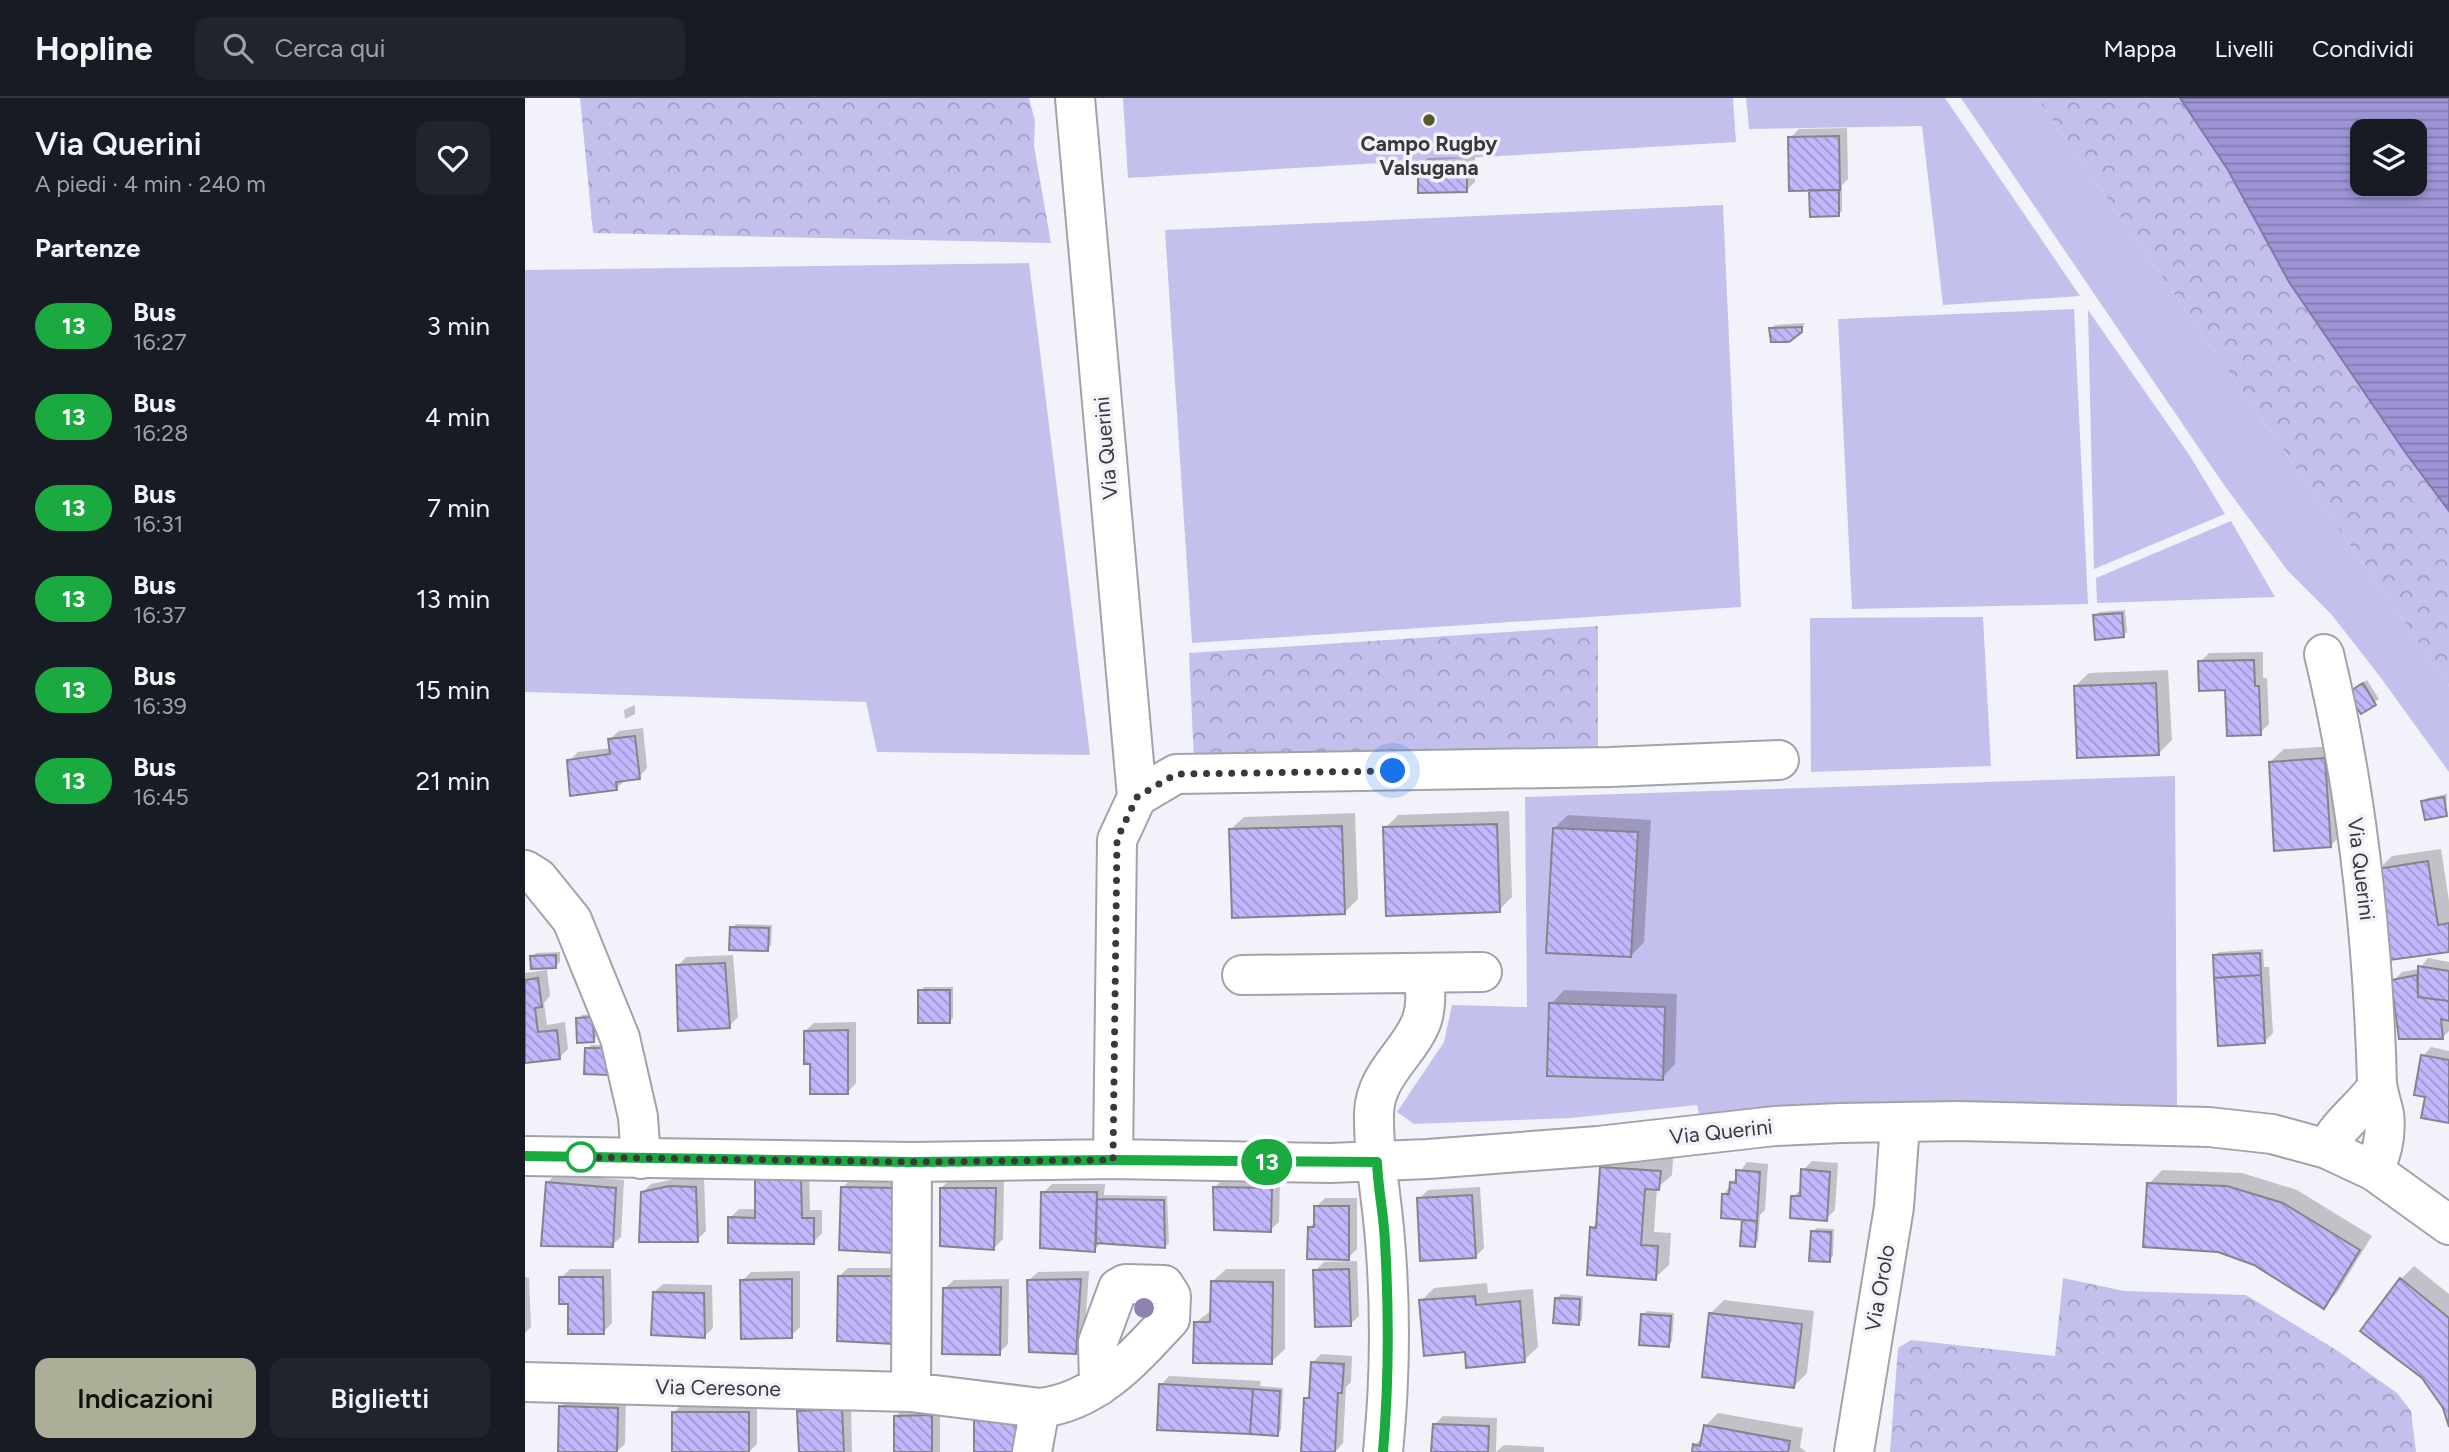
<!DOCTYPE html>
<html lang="it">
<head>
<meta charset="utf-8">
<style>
	body { margin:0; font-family:Figtree,sans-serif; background:#20242c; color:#f1f3f6; height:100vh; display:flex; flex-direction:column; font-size:26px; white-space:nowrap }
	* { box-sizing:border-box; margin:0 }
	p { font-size:23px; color:#9ea1a6 }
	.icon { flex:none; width:38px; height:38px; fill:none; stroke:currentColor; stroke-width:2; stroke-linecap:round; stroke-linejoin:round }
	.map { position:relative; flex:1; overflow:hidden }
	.side { display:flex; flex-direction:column; background:#171b24; width:525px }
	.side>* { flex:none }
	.badge { padding:0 14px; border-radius:23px; font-size:24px; line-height:46px }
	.buttons { position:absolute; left:1825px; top:21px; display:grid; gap:14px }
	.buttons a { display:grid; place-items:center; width:77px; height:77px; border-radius:14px; background:#171b24; box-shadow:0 4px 10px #0003; font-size:35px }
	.you { position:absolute; width:35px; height:35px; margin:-18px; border:5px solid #fff; border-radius:50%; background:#1a73e8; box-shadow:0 0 0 10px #1a73e833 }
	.map>.badge { position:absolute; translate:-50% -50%; box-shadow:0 0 0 4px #fff }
	h2 { padding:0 35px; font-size:26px; line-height:63px }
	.round { display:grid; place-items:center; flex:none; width:74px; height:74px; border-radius:14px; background:#20242c }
	.summary { display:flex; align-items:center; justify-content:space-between; height:119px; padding:0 35px }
	h1 { font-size:33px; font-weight:600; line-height:52px }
	.primary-button { display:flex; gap:14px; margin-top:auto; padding:14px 35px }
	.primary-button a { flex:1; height:80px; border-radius:14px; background:#adae98; color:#111; font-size:28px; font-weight:600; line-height:80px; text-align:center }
	.primary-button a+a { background:#20242c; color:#f1f3f6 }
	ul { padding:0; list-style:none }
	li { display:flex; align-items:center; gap:21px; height:91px; padding:0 35px }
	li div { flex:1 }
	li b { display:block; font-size:26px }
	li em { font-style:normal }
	li .badge { min-width:77px; font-weight:700; text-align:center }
	header { display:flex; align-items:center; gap:42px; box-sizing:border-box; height:98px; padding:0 35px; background:#171b24; border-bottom:2px solid #363941 }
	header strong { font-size:33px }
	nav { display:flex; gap:38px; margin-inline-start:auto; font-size:24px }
	.search { width:490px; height:63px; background:#20242c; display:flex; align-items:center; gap:18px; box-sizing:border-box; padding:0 24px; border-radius:14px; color:#9ea1a6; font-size:26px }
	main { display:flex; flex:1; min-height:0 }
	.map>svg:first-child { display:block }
	.grass { fill:#c4c0ed }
	.forest { fill:url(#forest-crowns) }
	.water { fill:url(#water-rules); stroke:#8079a8; stroke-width:2; fill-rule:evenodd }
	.shadow { fill:#0003 }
	.building { fill:url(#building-back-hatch); stroke:#85848c; stroke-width:2 }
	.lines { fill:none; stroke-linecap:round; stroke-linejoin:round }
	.minor-casing { stroke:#a2a2aa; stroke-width:42 }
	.minor { stroke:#fff; stroke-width:38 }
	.tree { fill:#8d82b0 }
	.line-casing { stroke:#fff; stroke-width:16 }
	.line { stroke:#1baa40; stroke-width:10 }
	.walk { stroke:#39393c; stroke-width:7; stroke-dasharray:0 12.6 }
	.poi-dot { fill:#595926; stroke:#f2f2fa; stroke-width:2.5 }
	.stop-dot { fill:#fff; stroke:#1baa40; stroke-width:3.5 }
	.labels { text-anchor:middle; stroke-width:7; stroke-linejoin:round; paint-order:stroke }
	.poi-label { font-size:21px; font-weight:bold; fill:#39393c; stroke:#f2f2fa }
	.street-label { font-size:21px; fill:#39393c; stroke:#f2f2fa }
</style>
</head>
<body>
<header>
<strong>Hopline</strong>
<div class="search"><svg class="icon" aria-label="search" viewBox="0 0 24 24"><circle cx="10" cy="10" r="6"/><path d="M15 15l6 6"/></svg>Cerca qui</div>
<nav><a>Mappa</a><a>Livelli</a><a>Condividi</a></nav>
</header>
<main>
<section class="side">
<div class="summary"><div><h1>Via Querini</h1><p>A piedi · 4 min · 240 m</p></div><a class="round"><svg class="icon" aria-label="heart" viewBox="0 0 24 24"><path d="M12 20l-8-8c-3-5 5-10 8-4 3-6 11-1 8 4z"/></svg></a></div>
<h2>Partenze</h2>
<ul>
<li><span class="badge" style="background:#1baa40;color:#fff">13</span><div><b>Bus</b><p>16:27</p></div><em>3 min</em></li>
<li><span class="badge" style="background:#1baa40;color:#fff">13</span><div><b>Bus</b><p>16:28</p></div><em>4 min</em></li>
<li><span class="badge" style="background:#1baa40;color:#fff">13</span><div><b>Bus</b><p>16:31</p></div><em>7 min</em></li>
<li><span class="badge" style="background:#1baa40;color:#fff">13</span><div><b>Bus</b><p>16:37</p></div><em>13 min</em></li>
<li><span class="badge" style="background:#1baa40;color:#fff">13</span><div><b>Bus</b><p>16:39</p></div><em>15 min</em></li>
<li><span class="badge" style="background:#1baa40;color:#fff">13</span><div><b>Bus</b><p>16:45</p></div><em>21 min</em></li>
</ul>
<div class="primary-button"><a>Indicazioni</a><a>Biglietti</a></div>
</section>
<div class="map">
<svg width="1924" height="1354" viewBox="0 0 1924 1354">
	<defs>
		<pattern id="forest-crowns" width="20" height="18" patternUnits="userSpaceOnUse" patternTransform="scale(1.75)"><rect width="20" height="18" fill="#c4c0ed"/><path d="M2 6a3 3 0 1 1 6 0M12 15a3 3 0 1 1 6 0" fill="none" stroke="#a09dc1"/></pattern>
		<pattern id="water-rules" width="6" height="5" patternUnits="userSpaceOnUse" patternTransform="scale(1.75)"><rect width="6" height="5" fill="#9e95d7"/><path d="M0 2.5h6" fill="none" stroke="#827bb0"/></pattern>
		<pattern id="building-back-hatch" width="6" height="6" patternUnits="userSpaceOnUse" patternTransform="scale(1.75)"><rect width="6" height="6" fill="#c0b7fc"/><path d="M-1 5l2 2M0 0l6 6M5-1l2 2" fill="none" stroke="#9d96cd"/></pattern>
	</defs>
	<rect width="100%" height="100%" fill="#f2f2fa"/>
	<path class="grass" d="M598,0H1208L1211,44L603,80Z
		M1221,0H1420L1555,198L1418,207L1397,28L1224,31Z
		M1436,0H1512L1924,588V674L1856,580L1807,517L1763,473L1699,387Z
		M1198,107L1216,509L667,545L640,132Z
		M504,165L565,657L352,654L341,604L0,594V172Z
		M1549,211L1563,506L1327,511L1313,221Z
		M1563,212L1665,358L1700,416L1569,471Z
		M1706,423L1750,499L1572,505L1571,480Z
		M1458,519L1466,668L1286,674L1285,520Z
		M1650,678L1652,1010L1176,1025L1172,1007L1046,1020L889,1026L872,1014L919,944L927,907L1002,909L1000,699Z"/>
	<path class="forest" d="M55,0H504L510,23L509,48L526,145L68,135Z
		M1512,0H1655L1703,72L1764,184L1880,354L1924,413V588Z
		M1073,528V655L669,664L664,555Z
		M1538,1180L1599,1193L1721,1197L1813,1253L1872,1295L1886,1313L1891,1354H1365L1373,1250L1386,1242L1530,1258Z"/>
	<path class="water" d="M1655,0H1924V413L1880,354L1764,184L1703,72ZM1838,33H1890V86H1838Z"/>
	<path class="shadow" d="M1322,30L1323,81L1317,87V113L1313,116L1286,90L1265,40L1274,31Z
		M950,59V84L942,92L894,69L903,60Z
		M1280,225L1276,232L1246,231L1250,227Z
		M1600,512L1602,534L1598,538L1570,518L1574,514Z
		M1738,554V580H1742L1744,626L1735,635L1702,590L1675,564L1684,555Z
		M1643,572L1647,642L1633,656L1550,588L1564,575Z
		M1842,582L1854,601L1836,614L1824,595Z
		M110,607V616L100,621L99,612Z
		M118,630L122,670L114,679L101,681L92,690L44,663L53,654L86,650L85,641L94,633Z
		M1813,648L1819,734L1805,748L1745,664L1759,651Z
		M1922,696L1921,716L1898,704L1902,700Z
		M984,713L987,799L974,812L860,730L873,717Z
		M830,715L833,801L819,815L705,732L719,719Z
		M1043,717L1126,722L1119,844L1106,858L1029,730Z
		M1916,751L1924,803V852L1854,771L1867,758Z
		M211,826L247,827L246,847L242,851L207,830Z
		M1738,851L1739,869H1744L1748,935L1739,944L1690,858L1694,854Z
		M35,854V864L31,868L7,858L11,855Z
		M208,857L213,919L204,928L153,868L161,859Z
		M1903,860L1924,864V933L1917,940L1868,883L1877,874L1894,871Z
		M22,872L25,898L19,905L22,927L40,924L43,951L35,959L0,964V875Z
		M399,889H428V920L424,924L395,893Z
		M1039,892L1152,896L1150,966L1137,980L1026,906Z
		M71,916L72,938L68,942L53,921L57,917Z
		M331,924V985L323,994L280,933L289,925Z
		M66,947H86V971L62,951Z
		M1906,949L1924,953V1023L1902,998L1898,958Z
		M1090,1056L1148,1060L1147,1077L1132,1090L1129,1134L1146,1135L1144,1167L1130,1180L1067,1130L1073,1123L1077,1069Z
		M1287,1063L1313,1065L1310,1112L1301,1121L1268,1099L1277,1090L1278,1072Z
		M1222,1064L1243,1066L1240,1112L1235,1117L1233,1143L1229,1147L1217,1146L1219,1120L1199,1096Z
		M284,1070L285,1112H297V1135L289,1144L205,1120L214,1111H232Z
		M1637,1072L1717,1075L1772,1092L1847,1138L1812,1195L1799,1208L1624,1086Z
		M31,1076L99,1082L96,1139L87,1147L22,1085Z
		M154,1080L179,1081L181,1133L172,1142L117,1095L126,1086Z
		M326,1081L382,1082L377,1145L317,1090Z
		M698,1081L755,1082L754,1124L745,1132L690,1089Z
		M425,1082H479L478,1141L469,1150L416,1090Z
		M527,1086H580L579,1097L642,1098L644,1145L640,1149L577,1144L569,1152L518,1095Z
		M955,1089L959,1150L950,1159L894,1101L903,1092Z
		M800,1100H832V1151L823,1160L784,1130L791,1123V1109Z
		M1292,1130L1309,1131L1308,1158L1304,1162L1288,1134Z
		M832,1163L834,1218L825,1226L790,1173L799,1164Z
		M1889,1168L1924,1196V1324L1876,1181Z
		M323,1170H386L368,1244L314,1178Z
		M45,1171H86L87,1225L78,1234L45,1204L36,1180Z
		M701,1171H760V1251L746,1264L670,1225L687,1212V1184Z
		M275,1173V1229L266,1238L217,1183L226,1174Z
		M564,1173L559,1245L551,1254L504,1182L513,1174Z
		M0,1179L4,1180L6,1229L0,1235Z
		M484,1181L483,1246L474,1255L420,1190L429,1182Z
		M962,1185L963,1195L1008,1191L1013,1249L999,1262L896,1203L909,1190Z
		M138,1186L187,1187L188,1230L180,1238L129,1194Z
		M1036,1196L1058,1198L1057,1222L1053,1225L1032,1200Z
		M1199,1202L1289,1213L1282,1275L1269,1288L1186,1215Z
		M1122,1213L1149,1215L1147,1243L1143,1247L1118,1217Z
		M796,1256L827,1258L826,1284L821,1289L818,1345L810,1354L781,1301L786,1295L787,1265Z
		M644,1278L736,1283L735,1288L758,1290L756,1332L752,1336L636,1287Z
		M45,1300L101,1302L100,1346L91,1354L36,1309Z
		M326,1303L327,1354H275L274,1313L283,1305Z
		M157,1306H232V1346L224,1354H149V1315Z
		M415,1309V1354H371V1318L379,1310Z
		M1193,1315L1278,1330L1275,1349L1281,1354H1168L1170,1347L1178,1339L1180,1328Z
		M918,1318L972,1320L971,1354H908L909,1327Z
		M979,1347L1019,1349V1354H971Z"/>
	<path class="building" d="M1314,38L1315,92L1264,93L1263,39Z
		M942,67V94L893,95V68Z
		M1284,92H1314V118L1285,119Z
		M1277,229V234L1264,244H1246L1244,230Z
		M1597,515L1599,539L1570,542L1568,517Z
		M1729,562L1730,588H1734L1736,637L1702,638L1700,592L1674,593L1673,563Z
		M1631,585L1634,657L1552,660L1549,588Z
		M1838,585L1851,607L1836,616L1822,595Z
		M110,638L115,681L91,684L92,692L45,698L42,662L85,656L83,641Z
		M1800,660L1806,749L1749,753L1744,664Z
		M1919,699L1922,718L1900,722L1896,703Z
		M972,726L975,814L861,818L858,729Z
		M817,728L820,816L707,820L704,731Z
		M1028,730L1113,734L1106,859L1021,855Z
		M1903,763L1913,827L1924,825V854L1865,862L1852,771Z
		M205,829L244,830L243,853L204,852Z
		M1735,855L1736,877L1689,880L1688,857Z
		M31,857V870L6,871L5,858Z
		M200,865L205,930L153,933L151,867Z
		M1893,868L1924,873V903L1893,899Z
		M1736,877L1740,945L1693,948L1689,880Z
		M1892,877L1893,899L1924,903V923L1916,921L1918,941H1874L1866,882Z
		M13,880L17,909L10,910L13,934L32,932L35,961L0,965V882Z
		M393,892H425V925H393Z
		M1024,905L1140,909L1138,982L1022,978Z
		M68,919L69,944L52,945L51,920Z
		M323,932V996H285V966H279V933Z
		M60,950H83V977L59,976Z
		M1896,957L1924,962V1025L1896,1020L1900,999L1889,997Z
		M1075,1069L1136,1073L1134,1092L1120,1091L1116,1147L1133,1148L1131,1182L1062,1177L1065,1129L1071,1130Z
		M1276,1071L1305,1074L1302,1123L1265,1120L1266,1098H1275Z
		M1211,1072L1235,1074L1232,1123L1196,1120L1197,1096H1204L1205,1084L1211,1085Z
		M230,1078H276L277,1120H289V1146L203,1145V1119L230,1120Z
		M21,1084L91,1090L88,1149L16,1148Z
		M1622,1085L1702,1088L1758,1105L1835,1152L1799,1211L1729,1167L1693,1154L1618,1149Z
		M144,1088L171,1089L173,1144H114L116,1094Z
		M316,1089L374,1090L369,1155L314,1152Z
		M688,1089L747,1090L746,1134L689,1132Z
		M415,1090H471L469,1152L415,1148Z
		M516,1094H572L570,1154L515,1150Z
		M947,1097L951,1160L895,1163L892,1100Z
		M572,1101L639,1102L640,1150L571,1145Z
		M789,1108H824V1162L782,1161L783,1129H789Z
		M1217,1122L1232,1123L1230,1149L1215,1148Z
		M1286,1133L1306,1134L1305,1164L1284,1163Z
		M824,1171L826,1228L790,1229L788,1172Z
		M313,1178H378L369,1246L312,1243Z
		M34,1179H78L79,1236H43V1206H34Z
		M1875,1180L1924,1220V1329L1918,1310L1897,1280L1835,1233Z
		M267,1181V1240L216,1241L215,1182Z
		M556,1181L551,1256L504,1254L502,1182Z
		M686,1183L748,1184L747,1266L668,1265L669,1224H685Z
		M476,1189L475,1257L417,1256L418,1190Z
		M128,1194L179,1195L180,1240L126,1237Z
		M950,1198L951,1207L995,1203L1000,1264L941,1270L940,1254L899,1258L894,1202Z
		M1030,1200L1055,1201L1054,1227L1028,1225Z
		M1184,1215L1277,1226L1269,1290L1177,1279Z
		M1116,1216L1146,1218L1144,1249L1114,1247Z
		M786,1264L819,1266L817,1295H813L810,1354H776L779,1300H784Z
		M634,1286L728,1291L725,1336L632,1332Z
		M728,1291L755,1293L753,1338L725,1336Z
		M34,1308L93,1310L92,1354H33Z
		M317,1311L319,1354H274L272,1313Z
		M147,1314H224V1354H147Z
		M407,1317V1354H369V1318Z
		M449,1321H491V1354H449Z
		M908,1326L964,1328L963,1354H906Z
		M1179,1327L1265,1343L1263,1354H1167L1168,1346L1175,1348Z"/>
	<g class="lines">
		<g class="minor-casing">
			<path id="minor" d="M550,0L612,699
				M1799,556C1833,697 1848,841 1852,985C1853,996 1857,1006 1859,1016C1862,1037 1857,1055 1849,1073
				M0,772L13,780L47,822L95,940L113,1019L116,1061
				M717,877L957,874
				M1802,1051C1813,1026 1837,1011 1852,989
				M0,1058L387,1064L588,1061L805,1065L903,1061L1073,1048L1250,1028L1316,1025L1432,1023L1684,1029L1747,1036L1802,1051L1849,1073L1924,1127
				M588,1061L592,742L612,699L651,676L1085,669L1254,662
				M0,1284L386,1294L515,1310L507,1354
				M386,1294L387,1064
				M515,1310C571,1304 609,1260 645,1221L646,1198L639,1187L600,1186L593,1190L573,1244L574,1288
				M858,1354C865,1284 866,1212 860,1142C857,1100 848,1058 849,1015C850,976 885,955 897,922C902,906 900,891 899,875
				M1329,1354L1369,1109L1375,1026"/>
		</g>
		<use href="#minor" class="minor"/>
	</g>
	<circle class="tree" cx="619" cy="1210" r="10"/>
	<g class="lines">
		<g class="line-casing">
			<path id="line" d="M0,1058L387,1064L588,1062L852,1064C853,1091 859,1118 860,1144C864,1214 864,1284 858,1354"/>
		</g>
		<use href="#line" class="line"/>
		<path class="walk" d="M56,1059H46L387,1064L588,1062L592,741L612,699L651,676L868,673"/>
	</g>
	<circle class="poi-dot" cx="904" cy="22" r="7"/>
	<circle class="stop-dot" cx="56" cy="1059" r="14"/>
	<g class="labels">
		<g class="poi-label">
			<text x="904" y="53">Campo Rugby<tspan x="904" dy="24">Valsugana</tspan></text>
		</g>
		<g class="street-label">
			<text transform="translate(581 350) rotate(-95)" y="7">Via Querini</text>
			<text transform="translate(1836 771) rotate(83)" y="7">Via Querini</text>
			<text transform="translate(1196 1034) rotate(-6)" y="7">Via Querini</text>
			<text transform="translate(1355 1190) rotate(-80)" y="7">Via Orolo</text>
			<text transform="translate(193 1290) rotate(1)" y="7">Via Ceresone</text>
		</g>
	</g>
</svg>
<div class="buttons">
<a><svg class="icon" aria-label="layers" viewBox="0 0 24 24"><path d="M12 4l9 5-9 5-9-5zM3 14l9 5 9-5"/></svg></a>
</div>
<div class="you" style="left:868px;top:673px"></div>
<b class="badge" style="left:742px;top:1064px;background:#1baa40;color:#fff">13</b>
</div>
</main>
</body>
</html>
